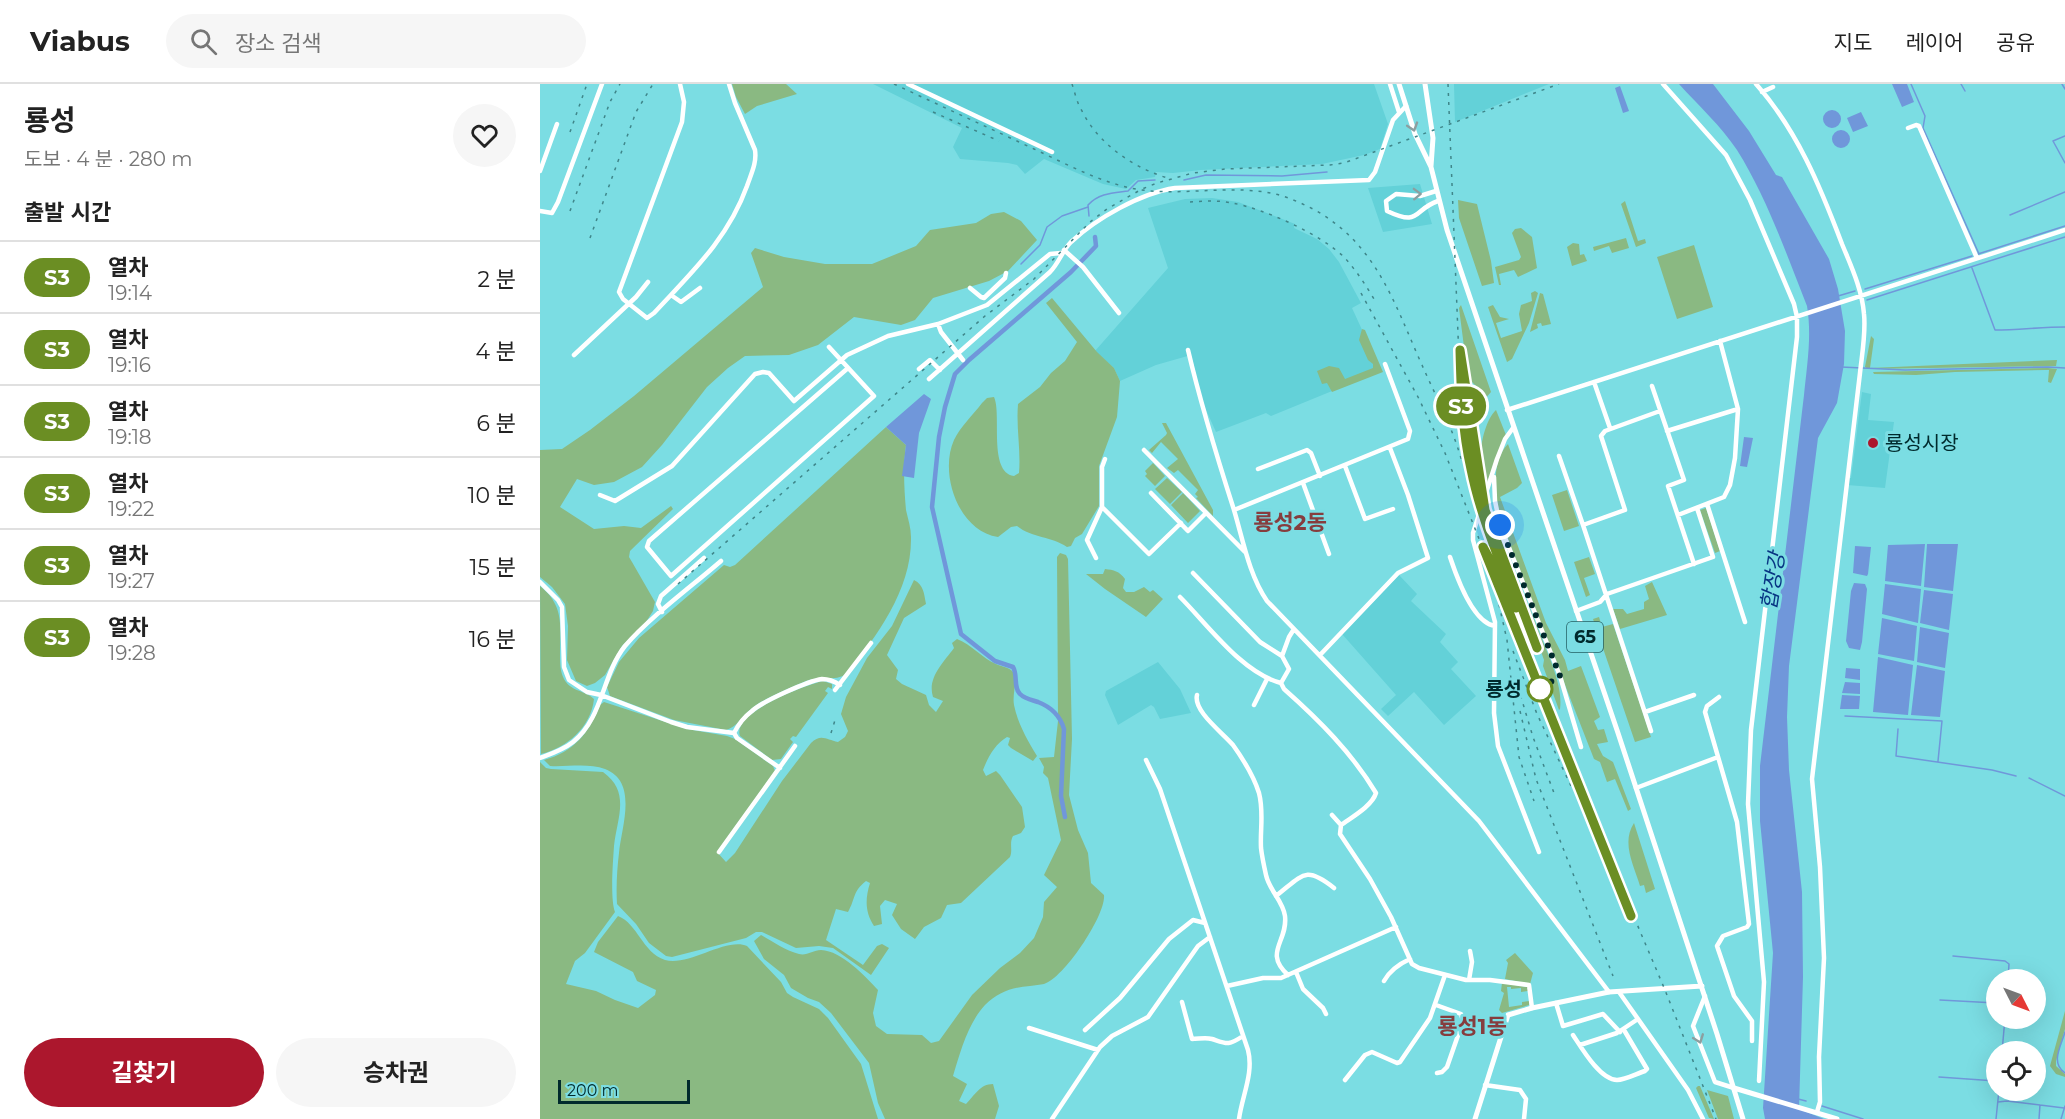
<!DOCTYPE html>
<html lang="ko">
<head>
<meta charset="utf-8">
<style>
	body { margin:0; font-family:Montserrat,"Noto Sans KR",sans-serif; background:#f6f6f6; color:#222; height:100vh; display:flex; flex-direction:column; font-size:22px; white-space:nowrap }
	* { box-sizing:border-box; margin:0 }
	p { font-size:20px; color:#767676 }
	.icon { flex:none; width:33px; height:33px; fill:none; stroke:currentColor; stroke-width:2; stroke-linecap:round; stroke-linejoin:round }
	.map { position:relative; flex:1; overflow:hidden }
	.sheet { display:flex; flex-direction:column; background:#fff; width:540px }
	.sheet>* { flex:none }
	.badge { padding:0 12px; border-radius:20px; font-size:21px; line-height:39px }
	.needle { width:39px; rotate:132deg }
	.fabs { position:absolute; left:1446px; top:885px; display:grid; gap:12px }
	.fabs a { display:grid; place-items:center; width:60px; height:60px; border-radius:50%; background:#fff; box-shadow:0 6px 24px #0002; font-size:30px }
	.scale { position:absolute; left:18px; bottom:15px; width:132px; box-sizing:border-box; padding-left:6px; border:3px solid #002a2d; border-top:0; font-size:16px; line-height:21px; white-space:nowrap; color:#002a2d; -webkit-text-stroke:4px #7bdde3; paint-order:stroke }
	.you { position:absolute; width:30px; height:30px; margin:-15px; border:4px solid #fff; border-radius:50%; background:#1a73e8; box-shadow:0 0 0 9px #1a73e833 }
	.map>.badge { position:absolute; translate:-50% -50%; box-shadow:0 0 0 3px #fff }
	h2 { padding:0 24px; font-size:22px; line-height:54px }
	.round { display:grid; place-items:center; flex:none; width:63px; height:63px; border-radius:32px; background:#f6f6f6 }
	.head { display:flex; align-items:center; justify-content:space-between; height:102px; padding:0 24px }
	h1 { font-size:28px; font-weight:700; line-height:45px }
	.primary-button { display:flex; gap:12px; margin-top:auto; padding:12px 24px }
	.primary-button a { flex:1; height:69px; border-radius:36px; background:#ac172d; color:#fff; font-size:24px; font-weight:700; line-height:69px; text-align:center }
	.primary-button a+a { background:#f6f6f6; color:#222 }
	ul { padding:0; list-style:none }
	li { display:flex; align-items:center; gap:18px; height:72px; padding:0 24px; border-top:2px solid #e0e0e0 }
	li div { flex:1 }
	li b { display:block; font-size:22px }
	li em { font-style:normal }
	li .badge { min-width:66px; font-weight:700; text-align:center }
	header { display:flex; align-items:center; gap:36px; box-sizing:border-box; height:84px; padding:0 30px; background:#fff; border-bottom:2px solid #e0e0e0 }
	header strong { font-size:28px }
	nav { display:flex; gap:33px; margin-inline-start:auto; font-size:21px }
	.search { width:420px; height:54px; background:#f6f6f6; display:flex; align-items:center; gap:15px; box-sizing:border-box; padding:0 21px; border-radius:33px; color:#767676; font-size:22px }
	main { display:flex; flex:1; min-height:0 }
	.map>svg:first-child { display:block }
	.built { fill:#63d1d8 }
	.green { fill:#8ab982 }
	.water { fill:#7097da }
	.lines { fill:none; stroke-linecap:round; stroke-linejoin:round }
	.stream { stroke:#7097da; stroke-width:1.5 }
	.canal { stroke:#7097da; stroke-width:4.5 }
	.minor { stroke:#fff; stroke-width:4.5 }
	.major { stroke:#fff; stroke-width:5 }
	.rail { stroke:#3f868a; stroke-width:1.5; stroke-dasharray:3 6; stroke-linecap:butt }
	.oneway { stroke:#8c9fa0 }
	.line-casing { stroke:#fff; stroke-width:14 }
	.line { stroke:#6b8e23; stroke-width:9 }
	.walk { stroke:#002a2d; stroke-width:6; stroke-dasharray:0 10.8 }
	.poi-dot { fill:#ac172d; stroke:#7bdde3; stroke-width:2 }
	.stop-dot { fill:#fff; stroke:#6b8e23; stroke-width:3 }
	.labels { text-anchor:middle; stroke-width:6; stroke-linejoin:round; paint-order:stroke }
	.shield { fill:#7bdde3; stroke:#256064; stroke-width:1.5 }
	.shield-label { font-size:18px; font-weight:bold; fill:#002a2d }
	.poi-label { font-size:20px; fill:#002a2d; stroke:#7bdde3; text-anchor:start }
	.stop-label { font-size:20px; font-weight:bold; fill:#002a2d; stroke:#7bdde3; text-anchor:end }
	.water-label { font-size:21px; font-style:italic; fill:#083583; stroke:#7bdde3 }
	.quarter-label { font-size:22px; font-weight:bold; fill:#863d3e; stroke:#7bdde3 }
</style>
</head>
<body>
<header>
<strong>Viabus</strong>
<div class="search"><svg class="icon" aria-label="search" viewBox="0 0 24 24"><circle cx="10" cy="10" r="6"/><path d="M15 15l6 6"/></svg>장소 검색</div>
<nav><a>지도</a><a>레이어</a><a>공유</a></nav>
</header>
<main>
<section class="sheet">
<div class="head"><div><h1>룡성</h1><p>도보 · 4 분 · 280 m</p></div><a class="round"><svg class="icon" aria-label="heart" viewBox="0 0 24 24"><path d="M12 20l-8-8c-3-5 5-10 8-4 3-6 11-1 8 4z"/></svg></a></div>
<h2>출발 시간</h2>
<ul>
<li><span class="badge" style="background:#6b8e23;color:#fff">S3</span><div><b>열차</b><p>19:14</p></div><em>2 분</em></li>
<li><span class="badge" style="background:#6b8e23;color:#fff">S3</span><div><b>열차</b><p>19:16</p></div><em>4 분</em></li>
<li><span class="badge" style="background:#6b8e23;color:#fff">S3</span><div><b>열차</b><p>19:18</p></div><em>6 분</em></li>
<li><span class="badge" style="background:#6b8e23;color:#fff">S3</span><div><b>열차</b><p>19:22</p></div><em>10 분</em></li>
<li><span class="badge" style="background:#6b8e23;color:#fff">S3</span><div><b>열차</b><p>19:27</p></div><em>15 분</em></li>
<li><span class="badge" style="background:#6b8e23;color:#fff">S3</span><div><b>열차</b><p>19:28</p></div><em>16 분</em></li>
</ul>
<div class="primary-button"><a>길찾기</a><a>승차권</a></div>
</section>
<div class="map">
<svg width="1525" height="1035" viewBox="0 0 1525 1035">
	<rect width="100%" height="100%" fill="#7bdde3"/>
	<path class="built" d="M333,0H834L848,40L840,65L824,71L782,80L661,86L633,89L616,88L615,93L596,96L586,105L563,100L504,75L485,90L477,81L468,79L420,75L413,63L422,44Z
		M914,0H1009L915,38Z
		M880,100L892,140L843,148L828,104Z
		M672,114L698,118L755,140L754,144L777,155L789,165L799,178L821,219L812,224L841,287L731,332L726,329L676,348L662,317L651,271L616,281L580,297L574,284L555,267L628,184L608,124L645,115Z
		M1322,308L1331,310L1328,336L1354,338L1345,404L1307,401L1308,394H1311Z
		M859,491L877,510L871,517L906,550L900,558L918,578L911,585L936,612L904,641L874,608L848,632L841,625L856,611L802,550Z
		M618,578L640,605L651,629L620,635L614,623L611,621L578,641L565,611L566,607Z"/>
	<path class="green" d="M192,0H246L257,10L217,22L205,30L196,13Z
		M918,116L937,120L951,177L954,199L942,202L919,134Z
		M1085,117L1098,157L1105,155L1106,159L1096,163L1081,120Z
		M464,128L481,137L497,156L468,187L449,197L393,214L375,236L361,241L314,233L278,261L249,271L205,272L188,284L167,303L122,361L102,383L74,398L54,401L37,395L20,423L54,445L84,442L101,444L131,422L133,425L90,467L89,473L92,478L115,518L113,527L106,538L82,562L65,591L55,599L47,602L36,597L27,576L28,542L25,520L12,503L0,493V366L22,365L50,346L94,312L223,203L211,169L215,164L244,173L285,180H332L376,162L390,146L436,139L451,130Z
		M981,144L992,153L997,184L978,193L974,186L959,190L961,201H959L955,183L979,176L981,173L972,149L975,145Z
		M1086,154L1089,164L1072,169L1069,162L1054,167L1053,163Z
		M1033,159L1039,160L1040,171L1044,170L1047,177L1032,182L1027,163Z
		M1154,161L1173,223L1137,235L1117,173Z
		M995,207L998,209L989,239L972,275L967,278L948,223L953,221L960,233L969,235L956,239L961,254L982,247L979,230L981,221L992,217L991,209Z
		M1000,209L1003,210L1011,240L1002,242L1001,239L997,240L998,244L990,248Z
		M512,214L557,268L574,284L580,297L577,333L559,382V422L542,450L535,454L531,462L527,463C511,452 492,454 477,442L471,443L458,453C418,447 399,389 414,356C420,343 434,330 442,319L447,314L454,313C462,330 448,388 474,392L479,389C481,366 476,344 478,320L500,303L511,289L525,277L537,258L506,219Z
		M921,221L951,308L944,316H938L937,303L928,294L919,224Z
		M822,245L825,246L843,288L792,308L787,299L782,300L777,287L789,282L799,284L805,295L833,284V280L828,276L819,256Z
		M1331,252L1334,255L1330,284L1517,276L1516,282L1328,285L1325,283Z
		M1508,284L1517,285L1511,299L1508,298L1509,286H1505L1415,288L1376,291L1334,290L1333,288Z
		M956,326L966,351L947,399C934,385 942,339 956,326Z
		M622,339H626L673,426V432L656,414L658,413L655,410L658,406L638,386L634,389L627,384L638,375L621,358L612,369L609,366L626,351L627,349Z
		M346,343L366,361C363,383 364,404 366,426C368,435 371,444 371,453C372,506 337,551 307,590C294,598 281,591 266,597C250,604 224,614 211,625C202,632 197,643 186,646L134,636L70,612L67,603L79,578L99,554L184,481L190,483L195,481Z
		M968,360L982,399L977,404L960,413L1006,539L1025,576L1028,587L1041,582L1060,633L1054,637L1058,646L1064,645L1068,658L1057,660L1063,672L1073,678L1091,725L1088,727L1075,695L1067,698L1060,678L1054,675L962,440C956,418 949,379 968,360Z
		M613,379L625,392L615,402L605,392L607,390L605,387Z
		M627,394L642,408L630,420L615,405Z
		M1027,406L1039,442L1024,447L1012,411Z
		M643,409L660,427L648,439L631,421Z
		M949,423L1012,580C1017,595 1022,610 1020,625L1019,626L1003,582L1004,576L998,559L950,433L947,424Z
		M1166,424L1180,467L1175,469L1160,426Z
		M520,469L526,471L528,475L532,655L529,711L538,746L548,769L551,799L564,811C566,831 524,894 504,900C500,901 495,901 490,902C473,903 458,908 445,921C428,939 420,969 413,992L427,1000L419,1017L426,1020C435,1011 440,1000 453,1000L459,1022L455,1035H345L338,1019L329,979L291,929L279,918L268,914L251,904L244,891L224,875L214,857L221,851C232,857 246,867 259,870C267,872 273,866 281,866C302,867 325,892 338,906L333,929L336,942L347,950L382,951L391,959L399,957L432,911L460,884L480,869L494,854L503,833L504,818L517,803L504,791L521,756L508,694L503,689L504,683L499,674L514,673L518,637L517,473Z
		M1049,473L1055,490L1044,494L1050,511L1046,513L1034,478Z
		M565,485C574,486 579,487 585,495L583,504L586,508H594L604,503L610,508L613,506L623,515L606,533L565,505L546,490H563Z
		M374,496C384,501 384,510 386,520L364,534L347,571L358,586L356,595L362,600L386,611L389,621L396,628L403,617L393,613C387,594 403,579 414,564L412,559L417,555C432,561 442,574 456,580C462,583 469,583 473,588C478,597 472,610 474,621C478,640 487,655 497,672L493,677L471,664L468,661L470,654L467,653C455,660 448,673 443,686L446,692L456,687L460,691L482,723L485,743L481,749L473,752C469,759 473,766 470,773L421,819L407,821L401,834L384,843L375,855L361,845L352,831L357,820L345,816L340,822L342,840L334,842C325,828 325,815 330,799L326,797C312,808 316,814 308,828L296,825L286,856L323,881L337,862L342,860L349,864L331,891L293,864L279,862L256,864L222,848H216L206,854L132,873L126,872L109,859L96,840L77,820C76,804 77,785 79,769C81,744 99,698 65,685C49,679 27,683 10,682L4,676C34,668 49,649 60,621L64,618L147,645L187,652L195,655L233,682L235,687L177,768L186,778L195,769L242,697L271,659C281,649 287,656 298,658L305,653L308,647L301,630L306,613L327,574L352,542Z
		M1112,498L1127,531L1080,545L1073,525H1083L1087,530L1104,525V518L1109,515L1105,502Z
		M0,502C25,522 20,543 20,571C20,579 20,587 24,595C31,608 45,606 54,615C51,643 27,664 1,670Z
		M1059,533L1062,543L1073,540L1111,653L1095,658L1053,535Z
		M283,597L292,600V605L288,603L285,607L288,609L256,653L253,652L250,655L253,658L241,675L232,676L200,652C191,629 265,601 283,597Z
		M0,678L6,684L11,685L63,688C91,708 77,734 74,762C73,778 70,814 75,828L45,869L35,877L26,900L56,907L75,916L98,924L115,911L116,906L97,897L93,888L54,868L58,858L78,832C98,840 102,868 125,876C148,883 186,853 207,862L241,898L247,909L253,913L279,925L288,934L321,980L338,1035H0Z
		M1094,739L1115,805L1106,809L1104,801L1100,802C1094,781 1081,759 1094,739Z
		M975,869L993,889L990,900L965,895L968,879L966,876Z
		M962,899L988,903V907L981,908V904L971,905V903H967L969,923L982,921V918L989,917V921L962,929L959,926L964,909L961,907Z
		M1525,927V945L1516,977V982L1525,990V993L1516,990L1510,982Z
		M1158,1002H1160L1174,1035L1169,1034L1156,1004Z
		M1167,1006L1188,1012L1194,1035H1178Z"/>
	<path class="water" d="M1139,0H1173L1209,47L1236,91L1242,93L1289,175L1298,205L1305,247L1304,280L1297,319L1278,354L1249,582L1247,633L1249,686L1262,808L1263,893L1259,1025L1284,1035H1225L1223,1024L1233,869L1220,737V682L1264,311C1267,281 1272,252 1267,222C1246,169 1227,114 1197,66C1181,42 1158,21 1139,0Z
		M1352,0H1367L1374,18L1362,23Z
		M1080,2L1089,27L1083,29L1075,4Z
		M1283 35a9 9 0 1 1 18 0a9 9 0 1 1-18 0Z
		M1321,28L1328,42L1313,48L1307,34Z
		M1292 55a9 9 0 1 1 18 0a9 9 0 1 1-18 0Z
		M384,310L391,315L379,349L374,394L362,392L366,361L346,343Z
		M1204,353L1213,354L1207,383L1200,382Z
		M1385,460L1381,502L1345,497L1348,461Z
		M1387,460H1418L1413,507L1384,503Z
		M1315,462L1331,463L1328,490L1327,492L1313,489Z
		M1314,499L1325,500L1327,505L1322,558L1320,566L1309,564L1306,557L1311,507Z
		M1345,500L1381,505L1378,539L1342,530Z
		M1384,506L1413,510L1409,546L1380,539Z
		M1342,534L1377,542L1374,577L1338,570Z
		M1380,543L1409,549L1405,584L1377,578Z
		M1338,573L1373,581L1368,631L1333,628Z
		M1377,581L1405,587L1400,633L1371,631Z
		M1306,584L1320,585V596L1305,594Z
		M1305,598L1320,599V610L1302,609Z
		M1302,611L1320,612L1319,625H1300Z"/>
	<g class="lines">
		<path class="stream" d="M1371,0L1385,32L1383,44L1439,170
			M1421,0L1425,7
			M1522,0L1525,5
			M1525,52L1513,57L1525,79
			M644,96L666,91L742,92L787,88
			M1470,131L1525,108
			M549,132L548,121C559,109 573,109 588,107L598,97L615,96
			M1438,170L1525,142
			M481,180L500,161L507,143L522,132L548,123
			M1432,184L1455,246C1478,246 1502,243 1525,243
			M1325,205L1432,172
			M1298,212L1315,207
			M1327,216L1525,153
			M1301,283L1365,286L1508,283L1525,284
			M1305,632L1402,637L1398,677
			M1358,645L1356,672L1452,686L1476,692
			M1489,694L1525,712
			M1413,872L1465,877L1469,880L1468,896
			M1400,916L1456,919
			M1525,948C1521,962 1510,979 1525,989
			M1462,968L1465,934
			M1399,993L1456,997
			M1258,1015L1266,1017
			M1458,1018L1467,1017L1524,1024
			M1282,1022L1323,1035
			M1456,1035L1459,1006
			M1499,1035L1500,1021
			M1521,1035L1525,1022"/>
		<path class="canal" d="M525,733L521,712L524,645C520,631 511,623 498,618C492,616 485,615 480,610C473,603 478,591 473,583L455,577L421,550L392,423L399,353L405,323L415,290L429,276L531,188L556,162L555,153"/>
		<path class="minor" d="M140,0L144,18L142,38L79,208L83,215L107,234L114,229C151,189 188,155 207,102C211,90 217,79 215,66L195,19L189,0
			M368,0L512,68
			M850,0L859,28
			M1123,0L1186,71L1210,116L1254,220L1257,233V253L1211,646L1208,720L1224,898L1219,997
			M1216,0C1257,46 1280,102 1302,160C1311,182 1322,205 1324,230C1326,249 1322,270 1320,289L1272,695L1280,783L1284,874L1279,973L1280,1018L1277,1028
			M1222,8L1233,3
			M1368,44L1376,41L1379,42L1437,174
			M0,87L17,40
			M896,107L880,112L856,110L846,117L847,127C881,143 872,126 898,117
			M0,127L12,129L18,118L62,0
			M524,166L543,183L579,229
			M430,204L441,213L444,214L465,194L466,189
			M131,211L141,218L160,204
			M398,240L401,248L423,276
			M289,263L334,312L131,492L107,463L109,457L308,284
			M648,266C661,321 677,373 694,426C703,456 709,491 727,517L939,737L1069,908
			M34,271L96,213L108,198
			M379,285L390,276L400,286
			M389,295L510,188C519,179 522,167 531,158C557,134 601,109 635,104L829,96L835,88L853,36L866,22
			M1054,298L1070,344
			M1112,302L1144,396L1128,402L1154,480
			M967,326L1525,146
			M973,344L965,355L957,375L933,449V456L955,538L954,629L958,662L999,768
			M1127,347L1198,325
			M604,366L705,468
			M1019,372L1043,441
			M565,375L562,383V423L609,470L641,439
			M805,382L825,435L853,425
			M718,385L767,366L771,369L780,392
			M954,393L955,417L960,441L1020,592L1041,663
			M763,399L789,470
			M611,409L648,447L666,429
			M60,411L75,417L132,382L215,290L223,288L229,289L254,317L307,271L348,252L398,240L447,221L510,170L521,169
			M1167,420L1205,538
			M694,426L868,355L870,347L845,280
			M1138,431L1184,413L1190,401L1195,374L1198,325L1180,257
			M910,473C916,491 933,539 955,542
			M556,474L547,456L562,423
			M653,489L720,558L742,572
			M0,498L18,516L22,523L24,583L29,596L47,608L61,611L131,638L147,643L194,649L197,654L240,684
			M640,513C668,541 702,589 741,599
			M1036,527L1060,518L1067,510L1173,473L1157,424
			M122,528L118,520L121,512L164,474
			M754,545L749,553L742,572L749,585L741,599L744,605C779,636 812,669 836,709C832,722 812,733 801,741L800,750L830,795L851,833L872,880L879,884L926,896H950L989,901L992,924
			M780,571L858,489L888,474L868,411L850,364
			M295,606L331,559
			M657,611C653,627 683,649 693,661C703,675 714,693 719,709C724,728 720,745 721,764C722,773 724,782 726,791C729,806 743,817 745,832C748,858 723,868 748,891
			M1179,613L1167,622L1165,628L1197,738L1209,840L1207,843L1183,852L1177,862L1194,912L1212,937V957
			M714,621L727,595
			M1105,628L1154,611
			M1111,647L1043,441L1085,426L1061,352L1065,347L1120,327
			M194,649C198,641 204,633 212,627C223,617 268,597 282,595C289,595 294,597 300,601
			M0,674C11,670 23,666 33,658C63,634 62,591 85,562C111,532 151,503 181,477
			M606,676L620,705L708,966C714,989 702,1012 699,1035
			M1096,704L1178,673
			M792,731L801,741
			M179,768L255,662
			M736,812C763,791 765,781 794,804
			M756,888L763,905L783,924L786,930
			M929,896L932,878L930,867
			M844,897C850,886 859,880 870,875
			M687,902L723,894H741L856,843
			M1079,908L1148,1006L1163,1035
			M1165,912L1153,942L1175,998L1194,1004
			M642,918L652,955C659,955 665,953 672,955C687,960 688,962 703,952
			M1016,919L1023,942L1063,930L1080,948
			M896,921L921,930L923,937L907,983L902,988L897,989
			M489,944L558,966
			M545,946L580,914L629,855L653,836L665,839
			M1033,951C1041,963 1060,996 1077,996C1085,996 1096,990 1105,987L1107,985L1084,946
			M1040,961L1077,949L1098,935
			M805,996L825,971L832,968L857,979L860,978L890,934L905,891
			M945,1001L980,1006L986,1015L984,1035
			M512,1035L560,963L572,952L608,933L658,862L670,853"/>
		<path class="major" d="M859,0L875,50L891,83L907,146L1078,649L1177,950L1203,1035
			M885,0L893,54L891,82
			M1194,1004L1297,1035
			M935,1035L968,931L992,924L1069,908L1162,902"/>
		<path class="rail" d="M354,0C401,22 447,43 494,65C524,79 554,95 586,103C634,115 687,99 735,110C748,113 761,119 773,125C837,160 854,219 882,281C896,313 913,344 922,378
			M532,0C535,9 537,19 542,27C559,61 595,85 631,95
			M908,0L921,325L936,406L949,450L975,516L998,592L1033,678L1060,753L1125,906L1176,1035
			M393,28L459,57
			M30,48L47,0
			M650,118C664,117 678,116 692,119C725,125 780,150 804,173C816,186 825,200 834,215
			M30,127L70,18L80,0
			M50,154L96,28L113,0
			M821,209L878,313L905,369L951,485L967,556L979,673L994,717
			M138,500L445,232L494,195L550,138L567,125L602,105L617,99L653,89L685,85L790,81L804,79L1019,0
			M973,567L997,630L1031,702
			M978,603L993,653L1014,709
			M980,627L996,695L1073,892
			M291,649L296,633"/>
	</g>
	<defs><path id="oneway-chevron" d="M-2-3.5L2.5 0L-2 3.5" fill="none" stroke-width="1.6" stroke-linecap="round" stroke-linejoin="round" transform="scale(1.5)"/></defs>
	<g class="oneway">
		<use href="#oneway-chevron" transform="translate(873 43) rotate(72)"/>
		<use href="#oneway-chevron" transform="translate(877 110) rotate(-2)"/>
		<use href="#oneway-chevron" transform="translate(1159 955) rotate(69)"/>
	</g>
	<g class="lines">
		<g class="line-casing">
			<path id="line" d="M997,564L945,426L920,266C921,306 922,346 931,385C940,430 958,473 975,516L976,524L943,463L1091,832"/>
		</g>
		<use href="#line" class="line"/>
		<path class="walk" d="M960,441L1020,592L1000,605"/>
	</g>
	<circle class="poi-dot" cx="1333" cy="359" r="6"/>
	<circle class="stop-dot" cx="1000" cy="605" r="12"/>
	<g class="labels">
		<rect class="shield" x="1027" y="538" width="36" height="30" rx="4.5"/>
		<g class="shield-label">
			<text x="1045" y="559">65</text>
		</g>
		<g class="poi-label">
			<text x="1345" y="366">룡성시장</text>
		</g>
		<g class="stop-label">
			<text x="982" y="612">룡성</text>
		</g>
		<g class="water-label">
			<text transform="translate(1233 497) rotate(-81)" y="7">합장강</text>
		</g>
		<g class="quarter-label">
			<text x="750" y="446">룡성2동</text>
			<text x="932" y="950">룡성1동</text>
		</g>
	</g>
</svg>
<div class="fabs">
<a><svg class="needle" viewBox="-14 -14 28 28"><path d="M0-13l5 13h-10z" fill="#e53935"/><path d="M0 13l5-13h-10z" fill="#767676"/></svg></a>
<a><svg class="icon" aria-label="locate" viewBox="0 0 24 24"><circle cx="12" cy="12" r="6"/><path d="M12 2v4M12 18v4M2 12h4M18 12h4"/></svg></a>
</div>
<div class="scale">200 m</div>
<div class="you" style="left:960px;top:441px"></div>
<b class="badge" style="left:921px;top:322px;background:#6b8e23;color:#fff">S3</b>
</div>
</main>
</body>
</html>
